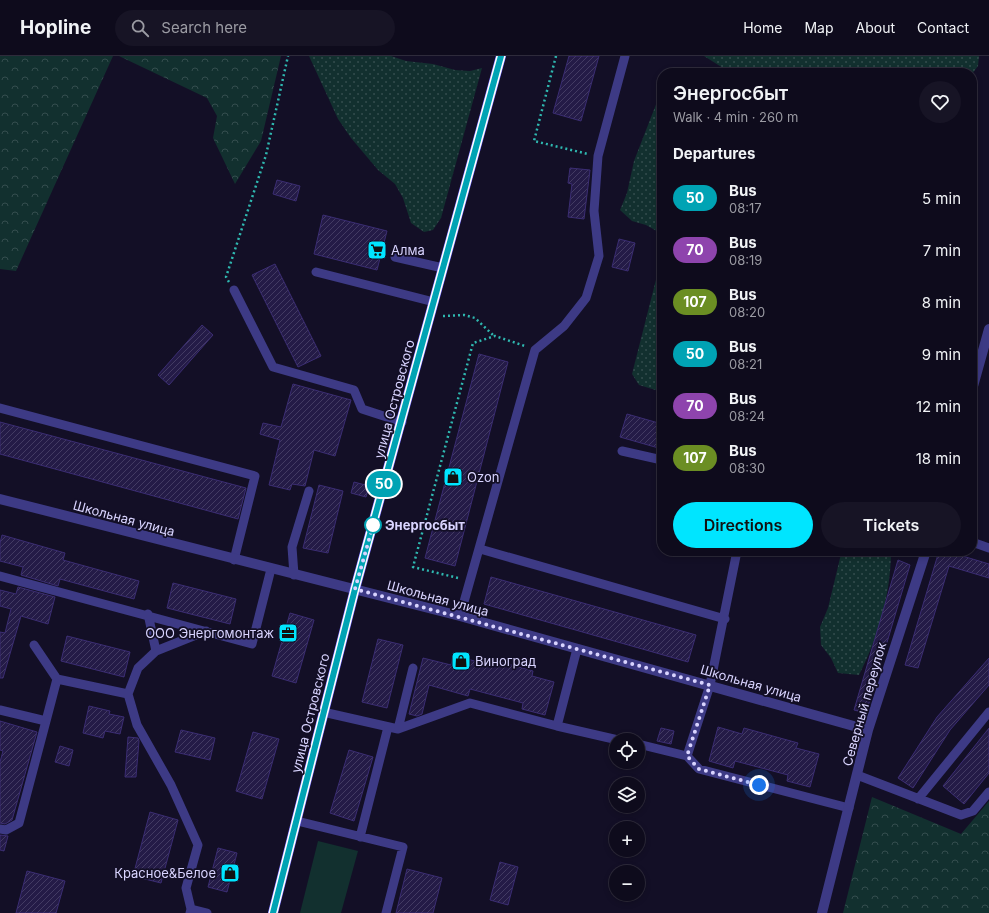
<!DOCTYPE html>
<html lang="en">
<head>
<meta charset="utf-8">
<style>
	body { margin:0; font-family:Inter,sans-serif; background:#171425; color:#f1f3f6; height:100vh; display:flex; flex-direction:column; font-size:15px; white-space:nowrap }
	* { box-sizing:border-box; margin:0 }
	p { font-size:13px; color:#9b9ba3 }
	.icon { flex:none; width:22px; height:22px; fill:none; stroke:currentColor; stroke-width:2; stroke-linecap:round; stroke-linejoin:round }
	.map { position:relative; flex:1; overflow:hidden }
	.sheet { position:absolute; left:657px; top:12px; width:320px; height:488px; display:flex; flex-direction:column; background:#0e0b1c; border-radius:16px; box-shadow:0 2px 6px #0003,0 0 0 1px #2e2b3b }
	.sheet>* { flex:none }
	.badge { padding:0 8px; border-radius:13px; font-size:14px; line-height:26px }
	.tools { position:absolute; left:609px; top:677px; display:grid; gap:8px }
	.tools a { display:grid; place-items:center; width:36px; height:36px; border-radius:50%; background:#0e0b1c; box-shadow:0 2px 6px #0003,0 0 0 1px #2e2b3b; font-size:20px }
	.you { position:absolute; width:20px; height:20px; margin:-10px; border:3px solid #fff; border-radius:50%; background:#1a73e8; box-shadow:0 0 0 6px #1a73e833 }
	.map>.badge { position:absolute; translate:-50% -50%; box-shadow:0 0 0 2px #fff }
	h2 { padding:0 16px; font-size:15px; line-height:36px }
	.round { display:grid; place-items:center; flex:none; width:42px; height:42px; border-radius:21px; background:#171425 }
	.summary { display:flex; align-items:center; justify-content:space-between; height:68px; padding:0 16px }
	h1 { font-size:19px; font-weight:600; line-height:30px }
	.action { display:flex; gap:8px; margin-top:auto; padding:8px 16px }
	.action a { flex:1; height:46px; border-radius:24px; background:#00e5ff; color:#111; font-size:16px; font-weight:600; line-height:46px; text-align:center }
	.action a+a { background:#171425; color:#f1f3f6 }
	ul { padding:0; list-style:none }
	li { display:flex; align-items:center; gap:12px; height:52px; padding:0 16px }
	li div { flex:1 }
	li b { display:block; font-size:15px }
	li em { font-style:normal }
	li .badge { min-width:44px; font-weight:700; text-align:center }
	header { display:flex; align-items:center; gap:24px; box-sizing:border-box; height:56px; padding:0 20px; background:#0e0b1c; border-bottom:1px solid #2e2b3b }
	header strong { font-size:19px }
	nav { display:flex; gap:22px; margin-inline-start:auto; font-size:14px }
	.search { width:280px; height:36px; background:#171425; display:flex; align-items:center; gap:10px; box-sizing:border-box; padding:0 14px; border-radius:22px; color:#9b9ba3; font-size:15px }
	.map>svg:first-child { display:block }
	.grass { fill:url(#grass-dots) }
	.forest { fill:url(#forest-crowns) }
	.park { fill:#12302f }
	.building { fill:url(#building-hatch); stroke:#3b2d73 }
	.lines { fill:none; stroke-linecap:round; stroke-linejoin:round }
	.path { stroke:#2fb8b0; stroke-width:2.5; stroke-dasharray:2 3; stroke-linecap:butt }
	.service { stroke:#3d3a85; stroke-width:9 }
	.minor { stroke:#3d3a85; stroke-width:10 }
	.secondary { stroke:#6f6bff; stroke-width:10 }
	.line-casing { stroke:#fff; stroke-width:9 }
	.line { stroke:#00a3b4; stroke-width:6 }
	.walk { stroke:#d9d4ff; stroke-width:4; stroke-dasharray:0 7.2 }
	.stop-dot { fill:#fff; stroke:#00a3b4; stroke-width:2 }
	.labels { text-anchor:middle; stroke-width:3.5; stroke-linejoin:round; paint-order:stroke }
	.poi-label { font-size:13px; fill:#d9d4ff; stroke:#130f26; text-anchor:start }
	.street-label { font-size:13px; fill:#d9d4ff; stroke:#130f26 }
	.stop-label { font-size:13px; font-weight:bold; fill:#d9d4ff; stroke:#130f26; text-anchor:start }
</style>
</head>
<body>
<header>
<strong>Hopline</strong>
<div class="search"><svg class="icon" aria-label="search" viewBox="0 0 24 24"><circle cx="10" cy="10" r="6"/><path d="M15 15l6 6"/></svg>Search here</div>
<nav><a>Home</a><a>Map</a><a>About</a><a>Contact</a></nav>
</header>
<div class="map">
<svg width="989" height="857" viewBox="0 0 989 857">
	<defs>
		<pattern id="grass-dots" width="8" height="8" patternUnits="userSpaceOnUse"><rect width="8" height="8" fill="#12302f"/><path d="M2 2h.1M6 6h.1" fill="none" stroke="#344d4e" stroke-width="1.8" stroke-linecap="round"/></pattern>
		<pattern id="forest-crowns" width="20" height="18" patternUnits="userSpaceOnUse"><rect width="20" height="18" fill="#12302f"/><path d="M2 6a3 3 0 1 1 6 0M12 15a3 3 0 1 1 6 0" fill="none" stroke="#344d4e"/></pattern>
		<pattern id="building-hatch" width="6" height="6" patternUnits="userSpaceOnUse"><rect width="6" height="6" fill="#241b47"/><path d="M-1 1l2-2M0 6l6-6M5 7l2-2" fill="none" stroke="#433b63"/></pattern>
	</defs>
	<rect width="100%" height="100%" fill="#130f26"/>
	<path class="grass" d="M309,0H391L406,5L433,8L455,14L470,15L482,12L441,162L433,174L424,176L411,167L403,142L395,128L378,114L351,82L338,63Z
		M704,0H979L978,10L972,18L731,17Z
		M662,33V178L646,169L632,165L620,154L627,137L634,105Z
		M662,200V336L639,329L632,318Z
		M844,495H891C891,537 878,582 859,619L838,617L831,602L821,589L820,571L828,552L841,498Z"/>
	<path class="forest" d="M0,0H113L16,215L0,213Z
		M119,0H281L261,85L235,128L213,82L217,60L207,42Z
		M872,741L961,778L989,745V857H843Z"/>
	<path class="park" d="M318,785L358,795L341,857H300Z"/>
	<path class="building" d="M569,0H599L581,65L553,57Z
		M570,112L590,114L584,163L568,161L572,128L568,127Z
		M277,124L300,130L296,145L273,138Z
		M323,159L387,175L377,214L314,198Z
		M619,183L635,187L628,215L612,211Z
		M275,208L321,300L298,311L252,219Z
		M202,269L213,279L169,329L158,319Z
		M479,298L508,306L455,510L425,502Z
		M293,328L351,344L335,400L314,394L305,430L292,428L290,434L269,429L280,384L260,378L263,367L281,371Z
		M627,358L662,368V393L620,381Z
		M0,366L246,432L238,463L0,398Z
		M354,426L369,430L366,441L351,437Z
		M319,429L343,435L328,497L303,492Z
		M2,479L65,497L63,504L139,525L134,543L60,523L58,530L21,519L23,511L0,505V487Z
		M939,495H946L989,508V522L949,510L918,612L905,609Z
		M898,504L910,509L866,657L854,654Z
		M491,521L696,579L688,606L484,548Z
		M173,527L236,543L230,568L167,552Z
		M18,531L55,541L48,568L21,560L3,622H0V576L5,577L11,553L0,550V534L16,538Z
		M290,557L314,564L296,627L272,620Z
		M67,580L130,596L124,621L61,605Z
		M378,583L403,589L387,652L362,646Z
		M453,599L478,606L479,600L533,615L532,620L554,626L545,659L522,653L523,647L470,633L468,640L429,629L422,658L417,660L409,658L423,602L451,609Z
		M989,602V629L950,674L913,732L898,722L937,661Z
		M89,650L110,655L109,658L124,661L120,678L105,675L103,682L83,677Z
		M0,665L37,676L12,764L5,768L0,767V706L3,695L0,694Z
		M718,671L742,678L744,672L798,687L796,692L819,698L810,731L787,725L788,719L735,705L733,712L709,705Z
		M661,672L674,675L671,688L657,685Z
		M989,672V717L964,748L943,730Z
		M181,674L215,682L210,704L175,696Z
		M253,676L279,683L262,743L236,735Z
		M128,681L138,682L139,685L136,721H125Z
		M60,690L73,694L69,710L55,706Z
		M349,694L373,701L354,765L330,757Z
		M150,756L178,764L161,827L133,820Z
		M0,779L8,780L4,795L0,794Z
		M218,792L237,797L227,836L208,831Z
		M500,806L518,811L508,849L490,844Z
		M407,813L442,822L433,857H396Z
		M27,815L65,825L56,857H16Z"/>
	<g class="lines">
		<path class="path" d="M556,0L534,85L588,98
			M229,226L226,221L266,99L288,0
			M443,260L464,259L475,262L494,280
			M458,522L413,511L473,287L495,280L525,290"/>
		<path class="service" d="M395,201L443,212
			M316,216L434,246
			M234,234L273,311L354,334L362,353L402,366
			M0,352L255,420L234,504
			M622,395L662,404
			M972,486L989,492
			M480,493L725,563
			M294,519L292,491L309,435
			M0,520L252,588L271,513
			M148,558L156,595
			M460,560L535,294L564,270L586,242L599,200L594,155L598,100L625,0
			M34,589L57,623L128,638L138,612L156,595L206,575
			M128,638L137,669L171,729L198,789L186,832L191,853L190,857
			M0,654L46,665L57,623
			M323,656L398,673L470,647L557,670L577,593
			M557,670L618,684
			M398,673L413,612
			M638,688L687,700L699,713L849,752
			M687,700L710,629L737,495
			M857,719L961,759L973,755L989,736
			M918,743L989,656
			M297,765L403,791L386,857
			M0,773L6,774L19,767L46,665
			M360,781L388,671
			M191,853L207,857"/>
		<path class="minor" d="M972,334L989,273
			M0,443L460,560L868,674
			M822,857L868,674L926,495"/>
		<path class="secondary" d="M273,857L355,533L501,0"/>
	</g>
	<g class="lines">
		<g class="line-casing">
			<path id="line" d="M273,857L355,533L501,0"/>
		</g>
		<use href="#line" class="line"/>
		<path class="walk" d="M373,469L374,466L355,533L710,629L687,700L699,713L759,729"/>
	</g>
	<defs>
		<g id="supermarket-square" transform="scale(1)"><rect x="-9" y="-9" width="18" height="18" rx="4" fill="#00e5ff" stroke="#130f26"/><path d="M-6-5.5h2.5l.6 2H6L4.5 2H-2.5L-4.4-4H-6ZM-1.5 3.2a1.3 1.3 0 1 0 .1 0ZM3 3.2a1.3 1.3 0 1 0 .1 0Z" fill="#111"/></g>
		<g id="shop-square" transform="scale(1)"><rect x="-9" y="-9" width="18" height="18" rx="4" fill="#00e5ff" stroke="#130f26"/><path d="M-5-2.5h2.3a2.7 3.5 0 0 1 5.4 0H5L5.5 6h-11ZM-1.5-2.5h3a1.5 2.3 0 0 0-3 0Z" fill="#111"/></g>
		<g id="office-square" transform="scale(1)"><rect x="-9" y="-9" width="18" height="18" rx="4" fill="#00e5ff" stroke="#130f26"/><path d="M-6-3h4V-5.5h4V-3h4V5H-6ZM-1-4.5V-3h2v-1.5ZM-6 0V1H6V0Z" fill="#111"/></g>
	</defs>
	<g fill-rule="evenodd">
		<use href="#supermarket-square" x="377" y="194"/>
		<use href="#shop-square" x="453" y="421"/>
		<use href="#office-square" x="288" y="577"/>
		<use href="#shop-square" x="461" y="605"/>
		<use href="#shop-square" x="230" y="817"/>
	</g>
	<circle class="stop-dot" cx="373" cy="469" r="8"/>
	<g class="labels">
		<g class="poi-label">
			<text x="391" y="199">Алма</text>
			<text x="467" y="426">Ozon</text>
			<text x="274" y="582" text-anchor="end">ООО Энергомонтаж</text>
			<text x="475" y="610">Виноград</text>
			<text x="216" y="822" text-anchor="end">Красное&amp;Белое</text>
		</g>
		<g class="street-label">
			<text transform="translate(394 343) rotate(-75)" y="5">улица Островского</text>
			<text transform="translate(124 462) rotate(15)" y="5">Школьная улица</text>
			<text transform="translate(438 542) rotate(15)" y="5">Школьная улица</text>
			<text transform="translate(751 627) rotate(16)" y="5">Школьная улица</text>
			<text transform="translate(864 648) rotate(-74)" y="5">Северный переулок</text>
			<text transform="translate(310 657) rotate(-76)" y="5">улица Островского</text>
		</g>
		<g class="stop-label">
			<text x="385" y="474">Энергосбыт</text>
		</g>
	</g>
</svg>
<div class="tools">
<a><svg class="icon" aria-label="locate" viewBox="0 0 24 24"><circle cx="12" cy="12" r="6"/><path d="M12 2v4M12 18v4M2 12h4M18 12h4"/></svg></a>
<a><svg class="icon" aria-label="layers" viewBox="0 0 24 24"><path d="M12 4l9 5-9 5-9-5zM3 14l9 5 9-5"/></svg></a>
<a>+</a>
<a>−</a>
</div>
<div class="you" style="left:759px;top:729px"></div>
<b class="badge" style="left:384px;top:428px;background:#00a3b4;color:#fff">50</b>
<section class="sheet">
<div class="summary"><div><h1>Энергосбыт</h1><p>Walk · 4 min · 260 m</p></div><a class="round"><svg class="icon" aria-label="heart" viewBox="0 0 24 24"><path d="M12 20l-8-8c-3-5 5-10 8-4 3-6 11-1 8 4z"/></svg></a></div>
<h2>Departures</h2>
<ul>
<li><span class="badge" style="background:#00a3b4;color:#fff">50</span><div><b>Bus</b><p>08:17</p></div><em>5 min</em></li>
<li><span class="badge" style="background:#8e44ad;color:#fff">70</span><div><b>Bus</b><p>08:19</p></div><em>7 min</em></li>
<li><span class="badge" style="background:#6b8e23;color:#fff">107</span><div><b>Bus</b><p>08:20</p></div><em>8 min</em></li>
<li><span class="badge" style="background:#00a3b4;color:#fff">50</span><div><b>Bus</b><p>08:21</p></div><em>9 min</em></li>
<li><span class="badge" style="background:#8e44ad;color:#fff">70</span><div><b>Bus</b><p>08:24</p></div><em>12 min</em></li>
<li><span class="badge" style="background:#6b8e23;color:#fff">107</span><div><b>Bus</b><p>08:30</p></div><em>18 min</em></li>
</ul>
<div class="action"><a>Directions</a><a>Tickets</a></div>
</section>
</div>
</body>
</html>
